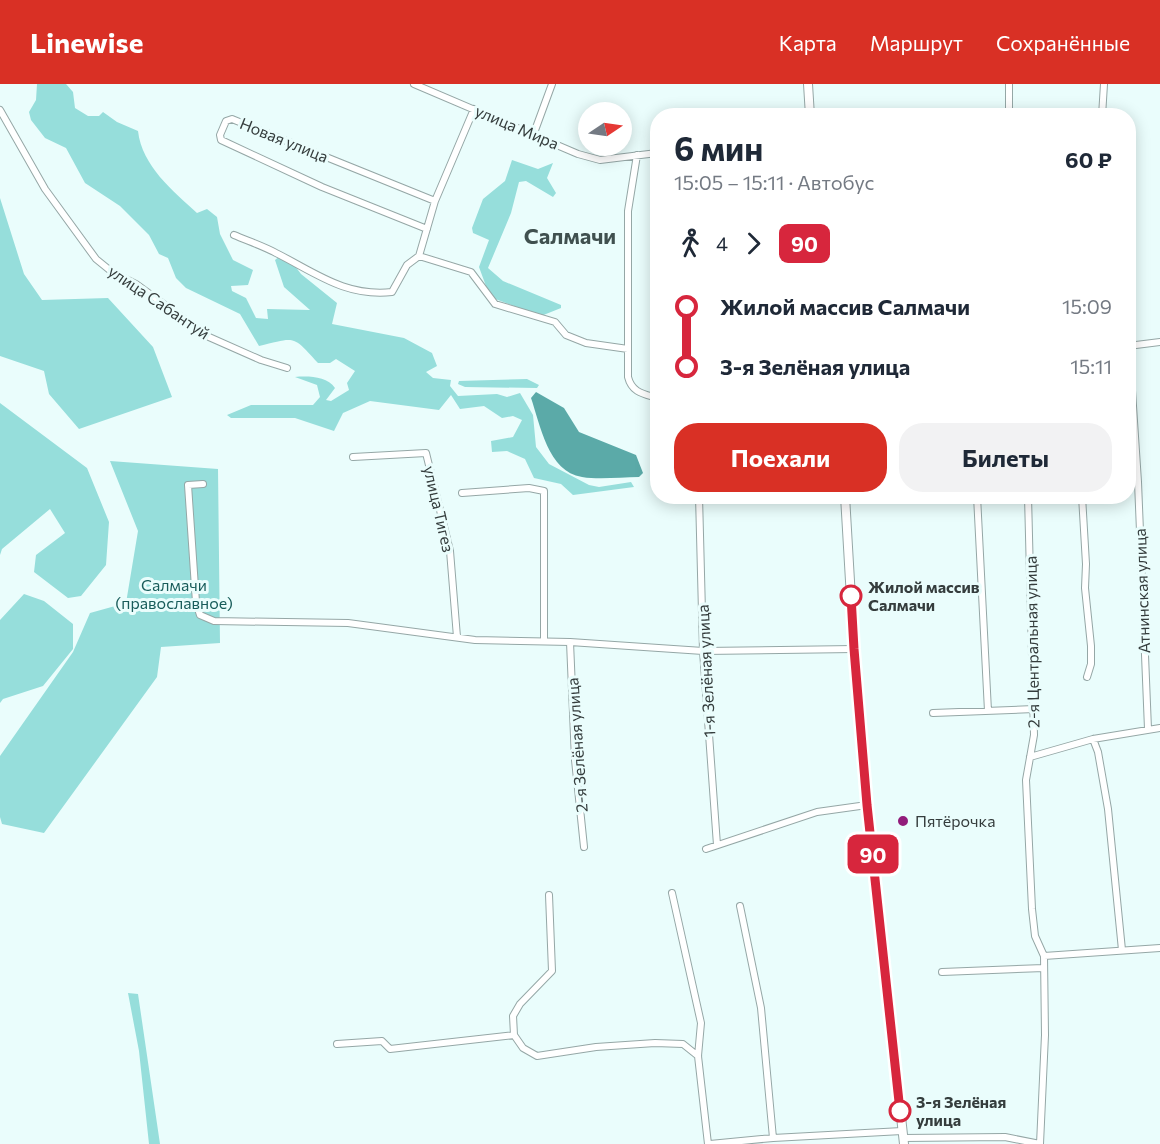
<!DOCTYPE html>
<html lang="ru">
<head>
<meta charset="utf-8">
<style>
	body { margin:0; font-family:Commissioner,sans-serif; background:#f2f2f3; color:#1f2937; height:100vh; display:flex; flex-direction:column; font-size:22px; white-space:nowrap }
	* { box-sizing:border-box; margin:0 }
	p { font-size:20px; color:#747a83 }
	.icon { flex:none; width:33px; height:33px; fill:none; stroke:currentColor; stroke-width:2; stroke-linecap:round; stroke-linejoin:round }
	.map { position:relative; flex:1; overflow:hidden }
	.panel { position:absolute; left:650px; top:24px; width:486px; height:396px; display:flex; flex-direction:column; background:#fff; border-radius:24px; box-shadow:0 3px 15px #0003 }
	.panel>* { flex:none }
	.badge { padding:0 12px; border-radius:9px; font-size:21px; line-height:39px }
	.needle { width:39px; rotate:77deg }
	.buttons { position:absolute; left:578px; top:18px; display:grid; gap:12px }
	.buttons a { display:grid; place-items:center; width:54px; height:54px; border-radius:50%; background:#fff; box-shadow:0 3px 15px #0003; font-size:30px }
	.map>.badge { position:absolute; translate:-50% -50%; box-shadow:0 0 0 3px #fff }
	.legs { display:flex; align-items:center; gap:9px; height:66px; padding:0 24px; font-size:20px }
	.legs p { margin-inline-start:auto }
	.head { display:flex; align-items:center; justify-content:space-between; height:102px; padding:0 24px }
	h1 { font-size:33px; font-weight:700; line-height:45px }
	.cta { display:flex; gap:12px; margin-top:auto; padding:12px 24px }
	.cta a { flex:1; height:69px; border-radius:24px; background:#d93025; color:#fff; font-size:24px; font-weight:700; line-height:69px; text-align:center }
	.cta a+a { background:#f2f2f3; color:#1f2937 }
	ul { padding:0 24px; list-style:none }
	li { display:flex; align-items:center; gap:21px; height:60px; font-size:22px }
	li i { display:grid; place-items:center; width:9px; height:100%; margin:0 8px; background:currentColor }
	li i::after { content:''; width:15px; height:15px; margin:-8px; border:4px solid; border-radius:50%; background:#fff }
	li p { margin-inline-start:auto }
	li:first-child i { background:linear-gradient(#0000 50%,currentColor 0) }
	li:last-child i { background:linear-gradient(currentColor 50%,#0000 0) }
	header { display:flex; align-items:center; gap:36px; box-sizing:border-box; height:84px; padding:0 30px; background:#d93025; color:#fff }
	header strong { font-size:28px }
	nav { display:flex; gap:33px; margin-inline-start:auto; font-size:21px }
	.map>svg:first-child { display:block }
	.green { fill:#96dedb }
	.water { fill:#5baaa8 }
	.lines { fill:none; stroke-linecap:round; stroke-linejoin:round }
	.street-casing { stroke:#95a7a6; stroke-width:8 }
	.secondary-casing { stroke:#95a7a6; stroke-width:10 }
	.street { stroke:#fff; stroke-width:6 }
	.secondary { stroke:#fff; stroke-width:8 }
	.line-1-casing { stroke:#fff; stroke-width:14 }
	.line-1 { stroke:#d7263d; stroke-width:9 }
	.stop-1-dot { fill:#fff; stroke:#d7263d; stroke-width:3 }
	.poi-dot { fill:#921c7b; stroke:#eafdfc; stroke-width:2 }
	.labels { text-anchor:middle; stroke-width:6; stroke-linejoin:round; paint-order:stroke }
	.street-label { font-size:16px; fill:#353d3d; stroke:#eafdfc }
	.park-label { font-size:16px; fill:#185c5a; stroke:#eafdfc }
	.stop-label { font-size:16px; font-weight:bold; fill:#353d3d; stroke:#eafdfc; text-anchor:start }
	.poi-label { font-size:16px; fill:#353d3d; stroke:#eafdfc; text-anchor:start }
	.district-label { font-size:22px; font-weight:bold; fill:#40504f; stroke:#eafdfc }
</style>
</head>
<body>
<header>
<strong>Linewise</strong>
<nav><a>Карта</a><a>Маршрут</a><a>Сохранённые</a></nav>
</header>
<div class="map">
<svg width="1160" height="1060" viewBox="0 0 1160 1060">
	<rect width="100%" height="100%" fill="#eafdfc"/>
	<path class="green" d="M37,0H66L73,8L75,24L88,32H99L103,28L117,38L138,47C142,82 173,107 197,129L207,125L217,133L220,150L233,176L253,186L248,201L231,202L232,207L246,214L256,234L268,235L267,225L310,226L284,203L275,176L281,171L288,173L301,190L337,219L332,240L404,254L432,269L437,282L426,288L433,294L451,296L450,302L458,312L497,310L507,313L520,309L533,331L536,363L549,380L589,401L599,403L631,398L634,403L573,411L561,400L534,394L525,375L507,367L492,368L491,357L513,353L522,336L513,332L502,334L484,322L460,325L451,311L439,326L370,317L343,329L334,347L295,334H231L227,331L251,321H313L320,313L317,301L295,293C308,292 327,292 335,304L326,316L331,317L349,306L347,299L355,287L336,275L330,279H318C292,251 297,253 259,262L240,230L186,204L176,194L168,174L159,170L149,151L120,122L85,99L66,64L45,54L31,36L29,28L36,16Z
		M512,76L538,85L553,79L547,94L556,109L553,113L526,97L519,98L511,129L488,184L503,197L561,221V224L541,232L490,213L479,183L489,156L473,149L472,144L483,115L505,97Z
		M0,114L24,190L42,216L108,214L153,263L172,313L79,345L49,310L44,287L0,272Z
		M527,295L539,301L537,304L465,303L458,300L459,297Z
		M0,319L87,384L109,438L106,481L81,512L68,514L34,488L36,471L65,449L50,425L2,465L0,471Z
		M110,377L218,385L220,559L161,563L157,593L44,749L2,740L0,733V672L73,568L90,529L126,519L138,447Z
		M24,510L44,517L73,540V565L43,602L3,615L0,619V536Z
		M128,909L138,910L160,1060H149L139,967Z"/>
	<path class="water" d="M536,308L564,324L579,348L636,371L643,389L639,393C621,393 600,396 582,393C548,388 540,340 531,314Z"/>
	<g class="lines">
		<g class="street-casing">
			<path id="street" d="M414,0L578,70L600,76L657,69
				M474,25L435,117L419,172L471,188L495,220L555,238L566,251L586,259L628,265
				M0,26L45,105L96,175L112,188L136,200L209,253L261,276L287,284
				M1009,32V0
				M1102,32L1104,0
				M534,49L552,0
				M637,71L628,127V293C632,309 644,310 657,314
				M427,145L322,103L221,56L220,51L226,37L232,35L435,117
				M234,151C248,157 263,162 276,169C316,189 345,213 392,208L407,181L419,172
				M1129,261L1138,398L1148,645
				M1128,262L1160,258
				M353,373L426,369L450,467L457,553
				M203,400L188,401L196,518L200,531L214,537L348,539L475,556L570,558L703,567L854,565
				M462,409L529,404L544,407V557
				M699,412L703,567L717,761
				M977,412L988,627
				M1028,412L1034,651L1026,696L1032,825L1035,852L1044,872L1045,951L1040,1060
				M1082,412L1086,480L1085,504L1091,562V580L1087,593
				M570,558L575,676L584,763
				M933,629L1034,625
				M1093,655L1098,668L1108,725L1122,866
				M1030,673L1093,655L1160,644
				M706,765L817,728L867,721
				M672,809L701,939L698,972L708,1060
				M740,822L761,924L773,1054
				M1044,872L1160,864
				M942,888L1044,884
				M514,951L513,932L520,920L552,887L549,811
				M337,960L382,957L390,965L514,951L523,964L537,972L596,963L655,959L683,960L698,972
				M903,1054L1005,1053L1040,1060
				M710,1060L773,1054L902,1047"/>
		</g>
		<g class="secondary-casing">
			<path id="secondary" d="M808,0L810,32
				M845,412L854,565L867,721L904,1060"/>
		</g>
		<use href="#street" class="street"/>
		<use href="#secondary" class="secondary"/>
	</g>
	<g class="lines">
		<g class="line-1-casing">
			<path id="line-1" d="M851,512L854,565L867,721L900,1027"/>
		</g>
		<use href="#line-1" class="line-1"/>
	</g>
	<g class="stop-1-dot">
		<circle cx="851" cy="512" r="10"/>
		<circle cx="900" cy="1027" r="10"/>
	</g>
	<circle class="poi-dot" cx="903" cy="737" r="6"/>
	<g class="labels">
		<g class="street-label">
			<text transform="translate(517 43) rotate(23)" y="6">улица Мира</text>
			<text transform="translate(284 56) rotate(22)" y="6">Новая улица</text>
			<text transform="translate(159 218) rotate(34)" y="6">улица Сабантуй</text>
			<text transform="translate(439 425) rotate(77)" y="6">улица Тигез</text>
			<text transform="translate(1142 507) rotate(-92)" y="6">Атнинская улица</text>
			<text transform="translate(1032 558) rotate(-91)" y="6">2-я Центральная улица</text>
			<text transform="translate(706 587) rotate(-93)" y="6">1-я Зелёная улица</text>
			<text transform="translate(577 661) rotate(-94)" y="6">2-я Зелёная улица</text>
		</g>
		<g class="park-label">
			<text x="174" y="507">Салмачи<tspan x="174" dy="18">(православное)</tspan></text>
		</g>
		<g class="stop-label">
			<text x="868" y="509">Жилой массив<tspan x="868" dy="18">Салмачи</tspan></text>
			<text x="916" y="1024">3-я Зелёная<tspan x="916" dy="18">улица</tspan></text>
		</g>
		<g class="poi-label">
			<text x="915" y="743">Пятёрочка</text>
		</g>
		<g class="district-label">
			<text x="570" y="160">Салмачи</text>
		</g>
	</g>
</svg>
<div class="buttons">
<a><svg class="needle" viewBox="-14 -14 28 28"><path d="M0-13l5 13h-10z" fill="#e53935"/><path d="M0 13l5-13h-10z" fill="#747a83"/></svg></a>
</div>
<b class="badge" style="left:873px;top:770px;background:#d7263d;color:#fff">90</b>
<section class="panel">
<div class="head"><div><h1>6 мин</h1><p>15:05 – 15:11 · Автобус</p></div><b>60 ₽</b></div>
<div class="legs"><svg class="icon" aria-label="walk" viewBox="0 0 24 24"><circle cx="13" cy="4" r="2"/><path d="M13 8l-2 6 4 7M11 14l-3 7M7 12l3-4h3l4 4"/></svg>4<svg class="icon" aria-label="forward" viewBox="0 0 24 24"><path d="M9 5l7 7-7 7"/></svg><b class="badge" style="background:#d7263d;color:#fff">90</b></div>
<ul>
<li><i style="color:#d7263d"></i><b>Жилой массив Салмачи</b><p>15:09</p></li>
<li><i style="color:#d7263d"></i><b>3-я Зелёная улица</b><p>15:11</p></li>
</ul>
<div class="cta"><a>Поехали</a><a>Билеты</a></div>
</section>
</div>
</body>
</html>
